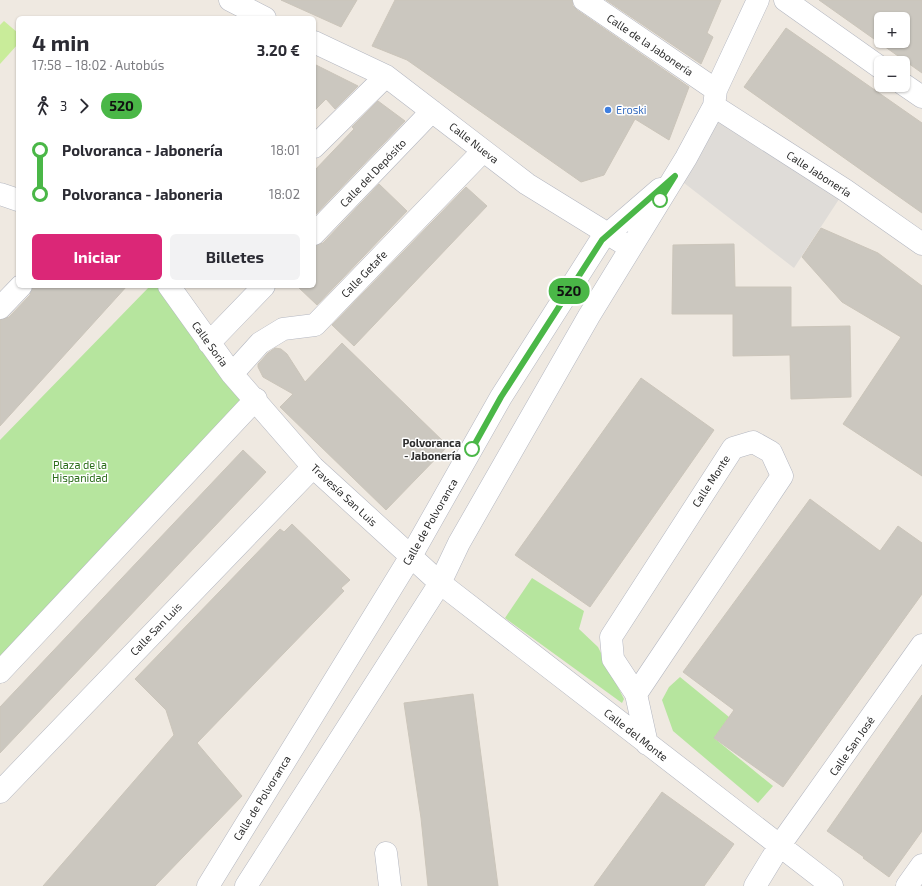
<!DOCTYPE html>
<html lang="es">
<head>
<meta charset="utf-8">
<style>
	body { margin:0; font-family:"Exo 2",sans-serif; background:#f2f2f3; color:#2b2b33; height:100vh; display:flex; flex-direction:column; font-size:15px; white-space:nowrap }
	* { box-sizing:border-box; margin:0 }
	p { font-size:13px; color:#7c7c81 }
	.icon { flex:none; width:22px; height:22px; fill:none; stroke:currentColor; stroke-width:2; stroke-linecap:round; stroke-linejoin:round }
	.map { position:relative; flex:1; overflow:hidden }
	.sheet { position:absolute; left:16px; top:16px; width:300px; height:272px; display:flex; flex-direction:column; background:#fff; border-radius:6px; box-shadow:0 1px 3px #0004 }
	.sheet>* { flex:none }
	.badge { padding:0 8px; border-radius:13px; font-size:14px; line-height:26px }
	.tools { position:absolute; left:874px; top:12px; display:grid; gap:8px }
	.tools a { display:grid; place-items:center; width:36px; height:36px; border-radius:6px; background:#fff; box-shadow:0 1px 3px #0004; font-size:20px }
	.map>.badge { position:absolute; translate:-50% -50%; box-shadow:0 0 0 2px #fff }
	.legs { display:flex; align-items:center; gap:6px; height:44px; padding:0 16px; font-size:13px }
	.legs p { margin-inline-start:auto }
	.summary { display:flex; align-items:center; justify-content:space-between; height:68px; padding:0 16px }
	h1 { font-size:22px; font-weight:700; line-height:30px }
	.action { display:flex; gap:8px; margin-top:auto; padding:8px 16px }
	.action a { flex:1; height:46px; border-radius:6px; background:#db2777; color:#fff; font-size:16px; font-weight:700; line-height:46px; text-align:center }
	.action a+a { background:#f2f2f3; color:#2b2b33 }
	ul { padding:0 16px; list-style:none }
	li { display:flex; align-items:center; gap:14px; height:44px; font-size:15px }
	li i { display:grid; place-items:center; width:6px; height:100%; margin:0 5px; background:currentColor }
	li i::after { content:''; width:10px; height:10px; margin:-5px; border:3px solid; border-radius:50%; background:#fff }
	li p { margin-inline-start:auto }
	li:first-child i { background:linear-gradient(#0000 50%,currentColor 0) }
	li:last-child i { background:linear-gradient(currentColor 50%,#0000 0) }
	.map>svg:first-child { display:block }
	.green { fill:#b6e59e }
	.pitch { fill:#c9ec9a }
	.plaza { fill:#dfdcd8 }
	.building { fill:#cbc7bf; stroke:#cbc5ba; fill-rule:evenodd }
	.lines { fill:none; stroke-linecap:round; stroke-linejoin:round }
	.minor-casing { stroke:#b4b7c1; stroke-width:23 }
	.minor { stroke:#fff; stroke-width:22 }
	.line-1-casing { stroke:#fff; stroke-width:9 }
	.line-1 { stroke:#4ab747; stroke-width:6 }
	.shop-dot { fill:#3f7fe0; stroke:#fff; stroke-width:1.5 }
	.stop-1-dot { fill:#fff; stroke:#4ab747; stroke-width:2 }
	.labels { text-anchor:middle; stroke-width:3; stroke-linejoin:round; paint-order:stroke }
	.street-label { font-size:11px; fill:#2e2e2e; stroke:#fff }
	.shop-label { font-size:11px; fill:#366cbe; stroke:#fff; text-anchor:start }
	.stop-label { font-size:11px; font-weight:bold; fill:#2e2e2e; stroke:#fff; text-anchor:end }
	.park-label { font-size:11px; fill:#2c6e1b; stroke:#fff }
</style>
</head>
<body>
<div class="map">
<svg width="922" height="886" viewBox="0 0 922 886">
	<rect width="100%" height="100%" fill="#efe9e1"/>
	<path class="green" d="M150,286H169L256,399L0,672V440Z
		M532,578L584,611L579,629L598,647L624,699L622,703L505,618Z
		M680,677L729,717L714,738L773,786L758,803L673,731L662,700L669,687Z"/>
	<path class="pitch" d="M4,21L18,33V44L0,64V25Z"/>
	<path class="plaza" d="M714,106L845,190L794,268L675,176Z"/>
	<path class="building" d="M281,0H357L341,27Z
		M395,0H572L573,6L577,10L689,87L669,140L635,119L604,175L581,182L407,60L372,46Z
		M606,0H721L707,33L713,37L701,64Z
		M819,0H922V73ZM881,19H903V41H881Z
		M786,28L922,123V213L744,87Z
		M314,64L358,86L335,109L326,99L314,111Z
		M378,101L405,121L314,216V171L354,129L352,127Z
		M379,184L407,211L317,305L297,286H314V246L323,243Z
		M466,187L487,206L354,346L332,325Z
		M821,228L878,253L922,286V476L843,424L901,337L842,302L802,257Z
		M734,244L735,287H791V327L850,326L851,397L791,399L790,355L733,356V314H672L673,245Z
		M33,286H127L0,426V320L9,317L30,295Z
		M342,343L448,446L386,510L280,407L293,394L263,377L258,367V364L268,353L275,348L281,349L287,354L305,382Z
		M641,378L714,430L590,607L515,555Z
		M243,450L266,472L0,753V707Z
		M810,499L880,551L898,526L922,543V594L783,787L714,738L734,710L683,672Z
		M292,524L350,580L341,588L344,591L197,743L242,796L155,886H43L174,735L166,710L135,679L280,529L284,532Z
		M473,694L498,886H428L421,818L404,703Z
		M922,695V831L889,877L863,858L864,857L827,831Z
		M662,792L734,844L704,886H594Z"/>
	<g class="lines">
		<g class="minor-casing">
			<path id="minor" d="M230,0L265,18
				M584,0L716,90
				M785,0L881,68
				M314,42L386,76L527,184L621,242
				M903,84L922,97
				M714,106L845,190L922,244
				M314,147L386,76
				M0,194L18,200
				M314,234L432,111
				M169,286L232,374L313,467L440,583L832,886
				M0,308L21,286
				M209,343L264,286
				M232,374L260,343L283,329L315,325L483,151
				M0,672L256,399
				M636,694L613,659L611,637L733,448L753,442L771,452L782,476L636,694L647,744
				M0,792L313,467
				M386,853L390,886
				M208,886L411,556L501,397L601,240L660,189
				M246,886L440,583L459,543L589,316L686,158L714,106L716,90L758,0
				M755,886L780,845L922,645
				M907,886L922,865"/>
		</g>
		<use href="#minor" class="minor"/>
	</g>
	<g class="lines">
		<g class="line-1-casing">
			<path id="line-1" d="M472,449L501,397L602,240L675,176L660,200"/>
		</g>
		<use href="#line-1" class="line-1"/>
	</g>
	<circle class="shop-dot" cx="608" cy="110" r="4"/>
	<g class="stop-1-dot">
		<circle cx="660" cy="200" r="7"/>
		<circle cx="472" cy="449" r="7"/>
	</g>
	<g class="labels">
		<g class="street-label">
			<text transform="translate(650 45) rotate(34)" y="4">Calle de la Jabonería</text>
			<text transform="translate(474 143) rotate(38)" y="4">Calle Nueva</text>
			<text transform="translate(373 173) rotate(-46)" y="4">Calle del Depósito</text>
			<text transform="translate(819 174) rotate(33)" y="4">Calle Jabonería</text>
			<text transform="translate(364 274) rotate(-46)" y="4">Calle Getafe</text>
			<text transform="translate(210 344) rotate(54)" y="4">Calle Soria</text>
			<text transform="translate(711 481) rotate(-57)" y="4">Calle Monte</text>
			<text transform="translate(344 495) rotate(43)" y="4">Travesía San Luis</text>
			<text transform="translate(430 522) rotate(-60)" y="4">Calle de Polvoranca</text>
			<text transform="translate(156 629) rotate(-46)" y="4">Calle San Luis</text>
			<text transform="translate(636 735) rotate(38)" y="4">Calle del Monte</text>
			<text transform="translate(852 746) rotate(-55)" y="4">Calle San José</text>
			<text transform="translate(262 798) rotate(-58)" y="4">Calle de Polvoranca</text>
		</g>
		<g class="shop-label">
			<text x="616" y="114">Eroski</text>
		</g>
		<g class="stop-label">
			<text x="461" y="447">Polvoranca<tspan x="461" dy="13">- Jabonería</tspan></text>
		</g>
		<g class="park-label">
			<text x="80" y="469">Plaza de la<tspan x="80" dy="13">Hispanidad</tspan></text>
		</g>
	</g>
</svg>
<div class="tools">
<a>+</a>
<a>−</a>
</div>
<b class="badge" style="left:569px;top:291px;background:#4ab747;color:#111">520</b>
<section class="sheet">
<div class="summary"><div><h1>4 min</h1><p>17:58 – 18:02 · Autobús</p></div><b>3.20 €</b></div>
<div class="legs"><svg class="icon" aria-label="walk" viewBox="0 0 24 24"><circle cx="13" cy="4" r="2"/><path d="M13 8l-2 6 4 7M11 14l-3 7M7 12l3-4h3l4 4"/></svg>3<svg class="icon" aria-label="forward" viewBox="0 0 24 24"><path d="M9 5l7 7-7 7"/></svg><b class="badge" style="background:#4ab747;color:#111">520</b></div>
<ul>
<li><i style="color:#4ab747"></i><b>Polvoranca - Jabonería</b><p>18:01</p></li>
<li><i style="color:#4ab747"></i><b>Polvoranca - Jaboneria</b><p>18:02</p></li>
</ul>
<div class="action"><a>Iniciar</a><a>Billetes</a></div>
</section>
</div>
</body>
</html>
